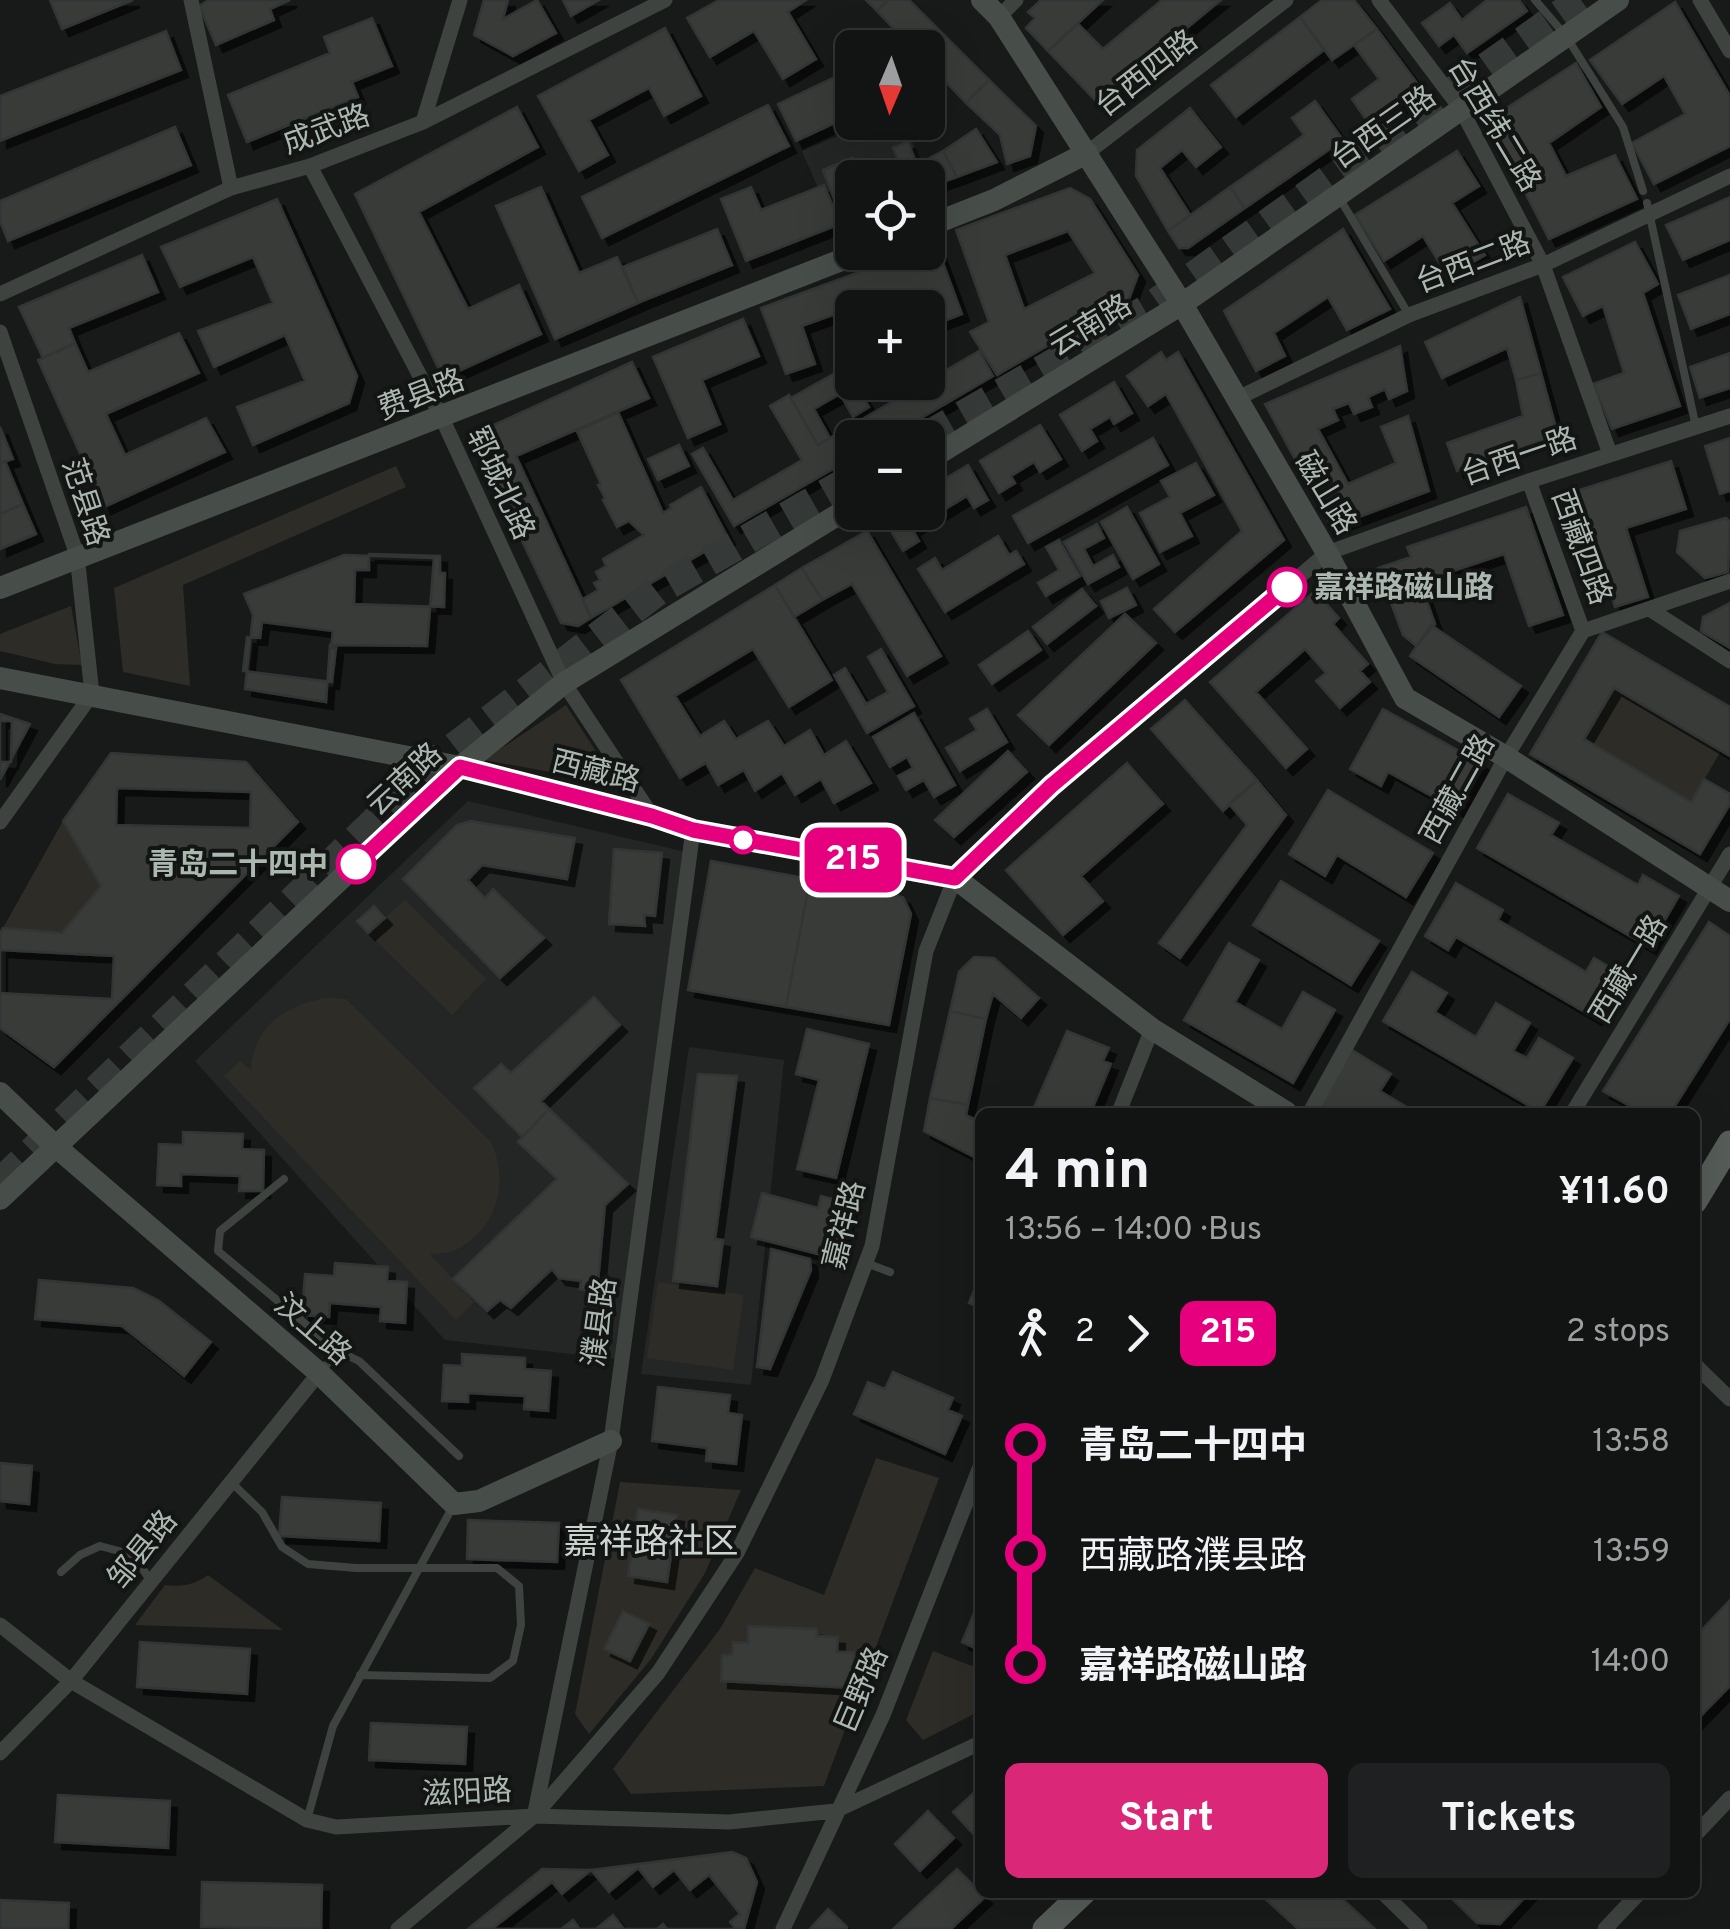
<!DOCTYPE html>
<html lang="en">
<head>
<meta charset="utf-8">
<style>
	body { margin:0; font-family:Overpass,"Noto Sans SC",sans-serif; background:#1f2021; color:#f1f3f6; height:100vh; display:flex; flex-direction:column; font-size:38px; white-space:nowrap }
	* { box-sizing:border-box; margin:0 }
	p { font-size:32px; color:#9c9ea0 }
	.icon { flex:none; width:55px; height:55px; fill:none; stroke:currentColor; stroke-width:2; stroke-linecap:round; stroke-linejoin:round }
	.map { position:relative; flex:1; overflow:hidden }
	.sheet { position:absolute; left:975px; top:1108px; width:725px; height:790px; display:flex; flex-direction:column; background:#121313; border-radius:15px; box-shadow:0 10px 40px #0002,0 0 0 2px #313233 }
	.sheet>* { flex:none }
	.badge { padding:0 20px; border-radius:15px; font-size:35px; line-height:65px }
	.needle { width:65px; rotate:182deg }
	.buttons { position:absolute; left:835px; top:30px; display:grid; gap:20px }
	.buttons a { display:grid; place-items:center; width:110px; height:110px; border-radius:15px; background:#121313; box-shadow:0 10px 40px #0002,0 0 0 2px #313233; font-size:50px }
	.map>.badge { position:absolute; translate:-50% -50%; box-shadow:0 0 0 5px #fff }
	.legs { display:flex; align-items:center; gap:15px; height:110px; padding:0 30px; font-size:32px }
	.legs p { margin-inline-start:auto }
	.headline { display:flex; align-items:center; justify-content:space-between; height:170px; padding:0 30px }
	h1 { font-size:55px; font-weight:700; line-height:75px }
	.action { display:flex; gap:20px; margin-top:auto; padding:20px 30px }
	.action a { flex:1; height:115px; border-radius:15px; background:#db2777; color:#fff; font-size:40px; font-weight:700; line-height:115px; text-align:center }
	.action a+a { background:#1f2021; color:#f1f3f6 }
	ul { padding:0 30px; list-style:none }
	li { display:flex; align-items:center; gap:35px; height:110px; font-size:38px }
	li i { display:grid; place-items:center; width:15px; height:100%; margin:0 12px; background:currentColor }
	li i::after { content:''; width:25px; height:25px; margin:-12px; border:8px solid; border-radius:50%; background:#121313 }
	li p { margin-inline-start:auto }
	li:first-child i { background:linear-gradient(#0000 50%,currentColor 0) }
	li:last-child i { background:linear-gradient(currentColor 50%,#0000 0) }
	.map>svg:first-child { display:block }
	.built { fill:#242625 }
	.green { fill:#2e2c26 }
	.building { fill:#383b39; stroke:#323534; stroke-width:2.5; fill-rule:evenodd; filter:url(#shadow) }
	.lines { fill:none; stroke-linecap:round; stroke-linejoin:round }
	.highway-tunnel { stroke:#353937; stroke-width:30; stroke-dasharray:30 15; stroke-linecap:butt }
	.lane { stroke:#3e4340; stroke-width:8 }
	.street { stroke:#3e4340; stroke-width:15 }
	.secondary { stroke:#474e4a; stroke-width:22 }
	.primary { stroke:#565d58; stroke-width:25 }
	.line-1-casing { stroke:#fff; stroke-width:22 }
	.line-1 { stroke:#e6007e; stroke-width:15 }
	.stop-1-dot { fill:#fff; stroke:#e6007e; stroke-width:5 }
	.labels { text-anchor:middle; stroke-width:8; stroke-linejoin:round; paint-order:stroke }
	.street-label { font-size:30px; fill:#abb8af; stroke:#131414 }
	.stop-label { font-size:30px; font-weight:bold; fill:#abb8af; stroke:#131414; text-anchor:start }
	.quarter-label { font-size:35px; fill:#ccd4cf; stroke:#131414 }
</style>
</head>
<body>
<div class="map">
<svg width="1730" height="1929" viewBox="0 0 1730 1929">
	<defs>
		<filter id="shadow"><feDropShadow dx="7" dy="7" stdDeviation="0" flood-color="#0009"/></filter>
	</defs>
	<rect width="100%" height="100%" fill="#181919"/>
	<path class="built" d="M869,123H904L937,198L928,202V178H852V234L840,239L802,151Z
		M468,801L686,852L617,1359L445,1340L195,1061Z
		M689,1047L784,1060L751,1385L641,1374Z"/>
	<path class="green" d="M396,466L406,487L183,585L190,686L123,672L114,588Z
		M71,606L82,665L55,664L0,651V634Z
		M1614,688L1721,751L1691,802L1584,739Z
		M566,705L617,784L484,760Z
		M63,821L101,886L62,933L3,928Z
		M405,900L486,979L452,1015L368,933Z
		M325,998L346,999L491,1142C510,1182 497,1232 453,1251C447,1254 437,1253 430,1254L474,1302L456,1320L224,1076L240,1061L251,1070C253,1026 285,1006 325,998Z
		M658,1282L744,1295L733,1370L647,1358Z
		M876,1458L939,1478L824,1786L631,1794L613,1769L720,1629L755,1568L824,1595Z
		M620,1482L741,1490L705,1573L651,1659L589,1734L575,1714Z
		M208,1575L283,1630L135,1625L165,1585C183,1587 194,1585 208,1575Z
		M933,1651L980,1669V1711L923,1740L906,1720Z"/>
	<path class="building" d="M50,0H133L62,29Z
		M209,0H290L270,9L274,20L216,45L199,6Z
		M484,0H508L503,19L537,0L556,33L513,56L474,35Z
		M563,0H599L571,16Z
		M719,0H806L788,12L816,59L783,79L754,31L710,57L687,18Z
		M866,0H888L877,11Z
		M888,0H909L989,80L966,103L928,63V48H912L877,11Z
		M1041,0H1103L1048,51L1026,28L1035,18L1028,12Z
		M1162,0H1221L1097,102L1048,51L1078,24L1103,49Z
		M1322,0H1354L1377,29L1332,60L1300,17Z
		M1487,0H1519L1527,11L1467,53L1454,35L1439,46L1422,23L1450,3L1462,20Z
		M1675,2L1730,96V146L1654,184L1632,143L1685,114L1664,76L1622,104L1590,60Z
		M1300,17L1324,50L1236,117L1211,85Z
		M372,18L392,66L352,82L358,97L247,142L228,95L330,53L324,37Z
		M665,28L701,96L664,116L649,88L589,120L608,155L579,171L538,96Z
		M1377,29L1422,90L1371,127L1352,99L1379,79L1354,45Z
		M166,31L181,70L0,141V96Z
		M1576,63L1601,107L1549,143L1566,176L1615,155L1637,199L1549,239L1488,120Z
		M852,69V115L796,141L778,104Z
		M989,80L1036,126L1030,156L1007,164L1000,135L966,103Z
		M1315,101L1343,140L1245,208L1230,187L1304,135L1292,118Z
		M768,105L789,146L602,238L582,197Z
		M517,107L538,147L419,212L468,309L519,285L541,334L443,378L355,194Z
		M1190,108L1221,147L1196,167L1182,150L1160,168L1190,215L1168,231L1136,176L1137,150Z
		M175,127L191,165L8,241L0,221V201Z
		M976,129L997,162L957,177L943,151Z
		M908,142L922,178H860L899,162L893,148Z
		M943,151L957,177L928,187V178H922L917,165Z
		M1457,151L1479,186L1452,203L1485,255L1448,277L1423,236L1384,261L1355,215Z
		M852,158L859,178H852V224L845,227L823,170Z
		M824,185L840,224L746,261L721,199L751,187L761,210Z
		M541,187L579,273L617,257L638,303L555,339L496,206Z
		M1230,187L1245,208L1188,248H1179L1168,231Z
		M1070,188L1090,199L1138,275L1129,299L997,375L970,332L989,322L956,230ZM1068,231L1095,273L1024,309L1005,255Z
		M1730,197V240L1683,260L1666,225Z
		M277,199L357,376L349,403L253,445L237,407L305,381L285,335L214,367L198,331L273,303L253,257L180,287L161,247Z
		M717,229L732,265L638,303L623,267Z
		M1343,229L1390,309L1347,330L1328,297L1274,333L1285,356L1256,371L1224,311Z
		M1635,242L1658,284L1643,293L1680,406L1612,429L1593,384L1624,373L1603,306L1583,316L1563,277Z
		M936,244L962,314L928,327V308H909L902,290L802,326L815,364L786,374L761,308L914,252H928V247Z
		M142,255L158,292L69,328L75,343L43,358L19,307Z
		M1730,275V314L1691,329L1678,295Z
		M1520,297L1541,373L1516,380L1507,348L1442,378L1425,342Z
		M743,319L759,356L702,380L720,424L688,438L653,357Z
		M179,333L199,373L106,414L125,455L206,418L225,452L104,507L38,360L75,343L88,372Z
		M1400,346L1407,391L1389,399L1385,389L1368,397L1372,407L1354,414L1349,403L1333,409L1338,420L1318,429L1348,484L1396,463L1381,427L1408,416L1429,491L1332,527L1265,404Z
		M979,351L993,376L887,438H852V458L734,526L692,454L703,448L733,500L802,460L770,406L789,395L818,445Z
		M1161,352L1166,360L1178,352L1284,540L1175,632L1154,609L1242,531L1166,394L1148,406L1127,376Z
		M1730,353V388L1700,398L1690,367Z
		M632,362L649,398L516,456L591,618L578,626L561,623L478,448L490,443L485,429Z
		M846,367L869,407L853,417L840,394L814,409L830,438L818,445L791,398Z
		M1541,373L1558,435L1457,471L1447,443L1523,416L1516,380Z
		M1114,382L1132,413L1114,424L1110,417L1090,429L1097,441L1082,451L1060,415Z
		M618,412L663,513L671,508L670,505L701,487L728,538L591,618L583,599L598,590L594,583L600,580L596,572L606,566L603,559L644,535L629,521L617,527L603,500L605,498L598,485L601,484L577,431Z
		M1040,425L1061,459L1040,472L1034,462L1011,476L1015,483L999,493L980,461Z
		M0,427L13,459L0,463Z
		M1153,438L1168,465L1028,543L1013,516Z
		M1730,438V491L1720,494L1705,446Z
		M679,445L689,466L658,480L648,459Z
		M5,461L23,504L0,514V463Z
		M1671,461L1686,509L1626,528L1648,597L1615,607L1592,535L1574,541L1560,496Z
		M1196,463L1214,495L1180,513L1192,536L1160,552L1140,513L1170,497L1161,481Z
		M968,465L988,500L974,508L967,496L912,529L919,541L903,551L882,516L888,512H928V489Z
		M23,504L36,534L0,549V514Z
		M1127,507L1159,564L1133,579L1101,522Z
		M1526,507L1563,615L1529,626L1504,554L1420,582L1435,624L1416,646L1403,635L1378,568L1411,557L1407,547Z
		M1726,518L1730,522L1728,572L1705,578L1677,552L1680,531Z
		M1097,524L1104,538L1084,549L1093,566L1113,555L1119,567L1088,584L1064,542Z
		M867,531L941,656L907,676L852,584L822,600L802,568Z
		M998,536L1009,555L1016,551L1024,564L945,612L918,569L935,558L942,570Z
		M1059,540L1080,576L1046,596L1038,583L1059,570L1046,547Z
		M369,554L440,556V573H445L444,607L354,604L355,570H369Z
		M344,555L434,558L427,646L330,645L326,702L245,689L253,615L244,594Z
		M802,568L822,600L794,617L775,585Z
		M775,585L832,680L789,707L753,649L675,696L700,736L724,721L736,739L768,721L784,746L810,730L824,755L846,741L871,783L834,803L821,779L795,795L782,773L755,791L744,770L718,785L706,763L680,778L621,680Z
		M1127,588L1136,605L1109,618L1101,601Z
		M1082,589L1096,606L1047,644L1033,627Z
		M1315,591L1339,618L1333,624L1368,664L1360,671L1370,682L1340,708L1316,681L1326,673L1305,649L1256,692L1307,749L1286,768L1210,682Z
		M1730,603V648L1701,631L1703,617Z
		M1125,614L1156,643L1049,745L1018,715Z
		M262,622L333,631L331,648H336L332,682L243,671L247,637L260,638Z
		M1431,625L1521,686L1499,717L1410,656Z
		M1028,631L1041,650L992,684L979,665Z
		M1602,632L1730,707V756L1614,688L1584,739L1691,802L1704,779L1730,794V804L1700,854L1530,754Z
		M881,649L914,706L867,733L834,675L845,668L866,704L888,692L868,657Z
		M1185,700L1257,780L1223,811L1151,729Z
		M987,709L1007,742L960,771L946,748L977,730L970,719Z
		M1383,709L1483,764L1457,810L1388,772L1381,786L1350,769Z
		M914,713L955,785L934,797L924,780L906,790L898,776L913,768L907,757L890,767L873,737Z
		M0,714L30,724L0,780Z
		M0,721H12L11,762H0Z
		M1008,751L1027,772L954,837L935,820Z
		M111,753L246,762L298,822L54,1067L0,1028V933L3,928L62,933L101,886L63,821Z
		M1127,763L1163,804L1081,876L1103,901L1063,935L1006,870Z
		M1257,780L1286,815L1180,958L1159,943L1247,825L1229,804Z
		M117,788L251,792L250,828L116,825Z
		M1328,790L1433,853L1406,897L1337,855L1325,876L1289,854Z
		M1508,794L1559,823L1551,835L1638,885L1643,875L1679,896L1649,947L1477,848Z
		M470,821L575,838L567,879L482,865L468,880L485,898L493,889L544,938L500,978L403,879L457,825Z
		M614,849L662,853L655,916L644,915L645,926L609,924Z
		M711,861L810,879L786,1007L688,990Z
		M810,879L903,897L911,914L889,1025L786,1007Z
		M1281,881L1379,941L1351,985L1253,925Z
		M1456,883L1503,910L1498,920L1586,972L1594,958L1621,974L1595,1018L1456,937L1448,950L1425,936Z
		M374,906L385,918L368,933L357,921Z
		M1709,922L1730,936V1019L1671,1112H1641L1603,1091Z
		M1229,943L1259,960L1235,1002L1282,1029L1303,992L1335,1010L1293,1083L1184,1020Z
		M0,950L114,956L112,999L0,993Z
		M974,957L994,958L1039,998L1021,1018L993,994L986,1019L950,1011L959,972Z
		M1412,972L1447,993L1435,1012L1476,1037L1496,1003L1530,1023L1513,1051L1527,1058L1539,1038L1573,1058L1540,1112L1383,1021Z
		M594,997L620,1025L541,1101L549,1109L522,1137L474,1088L501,1064L511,1073Z
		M950,1011L986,1019L968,1105L930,1098Z
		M807,1029L869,1044L836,1178L797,1169L819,1080L796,1074Z
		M1067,1031L1109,1048L1103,1061L1111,1064L1091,1112H1032Z
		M1352,1050L1391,1074L1380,1091L1415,1112H1334L1319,1104Z
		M698,1074L737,1076L715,1239L723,1240L717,1286L673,1281Z
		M930,1098L968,1105L966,1115L980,1122V1160L924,1131Z
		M549,1109L628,1184L605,1205L597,1292L580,1289L581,1281L559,1278L552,1269L511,1308L500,1300L487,1311L453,1279L557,1179L518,1142Z
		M183,1132L243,1134L242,1149L264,1150L263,1191H239L240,1176L181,1174V1186L157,1185L159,1144L183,1145Z
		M762,1193L818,1208L821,1196L851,1204L837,1259L751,1237Z
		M771,1249L810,1259L811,1270L770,1369L757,1367Z
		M335,1263L388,1267L387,1281L407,1282L405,1323L380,1321L381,1307L330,1303L329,1317L302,1315L305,1274L334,1276Z
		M980,1276V1307L969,1303Z
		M39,1280L133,1288L158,1300L211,1342L184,1376L122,1326L35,1319Z
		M462,1354L525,1358V1369L551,1371L548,1411L524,1409L525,1396L468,1393V1402L442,1401L444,1365L462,1366Z
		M893,1372L953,1398L948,1410L962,1416L945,1454L854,1414L868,1382L885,1389Z
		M658,1387L730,1395L728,1413L742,1415L736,1464L706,1461L707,1448L652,1441Z
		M0,1463L32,1466L29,1504L0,1501Z
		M282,1497L381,1503L379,1541L279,1536Z
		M638,1509L677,1515L667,1582L628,1576Z
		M468,1520L559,1523L557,1562L467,1559Z
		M980,1599V1650L962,1642Z
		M1730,1600V1686L1695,1722V1637Z
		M623,1611L649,1624L630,1661L604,1649Z
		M748,1626L817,1629V1636L838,1637L837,1652H854L852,1688L721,1681L722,1655H732L733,1642L748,1643Z
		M140,1642L250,1649L247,1694L137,1687Z
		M371,1723L467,1727L465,1764L369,1760Z
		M980,1787V1841L953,1812Z
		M58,1795L170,1801L168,1848L55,1842Z
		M928,1811L954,1838L920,1871L895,1844Z
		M732,1852L746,1858L757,1882L744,1929H468L542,1869L591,1870Z
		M638,1868L653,1887L674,1870L690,1890L709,1875L740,1914L730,1922L736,1929H667L663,1924L657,1929H624L613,1915L596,1929H580L573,1920L561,1929H492L552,1882L562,1894L591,1870L609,1892Z
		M957,1869L985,1897L951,1929H893Z
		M202,1882L322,1885L321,1929L201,1927Z
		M1258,1892H1335L1375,1929H1298Z
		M1445,1892H1530L1500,1924L1477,1923Z
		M0,1900L69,1903L68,1929H0Z
		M828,1909L847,1927L846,1929H810Z"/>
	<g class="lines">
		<path class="highway-tunnel" d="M924,438L1148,309L1581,0
			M0,1183L442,757L657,591L852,479"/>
		<path class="lane" d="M1535,0L1566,36L1623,127L1643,191
			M1340,199L1409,315
			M1647,203L1696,427
			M284,1179L220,1231L218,1251L338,1351
			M866,1263L890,1272
			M322,1370L338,1351L359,1361L459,1456
			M231,1482L262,1512L282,1547L308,1564L356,1568H497L519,1586L521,1625L513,1661L490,1678L360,1675
			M61,1572L80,1555L100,1546L134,1555L151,1582
			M307,1820L333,1726L452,1508"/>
		<path class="street" d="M191,0L231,188
			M1379,0L1461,109L1543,265L1610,454
			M1700,0L1730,51
			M999,17L1016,0
			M423,122L460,0
			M1087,153L1286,0
			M310,166L442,418L564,683L652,816
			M0,294L231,188L310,166L423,122L665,0
			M0,332L77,555L92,694L0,822
			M1236,399L1409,315L1543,265L1730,176
			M1529,481L1583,631
			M1651,610L1730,661
			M1119,1112L1152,1029
			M1310,1112L1506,757L1583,631L1730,581
			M1573,1112L1730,854
			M1695,1365L1730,1399
			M0,1625L71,1681L307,1820L336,1827L534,1816L729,1822L835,1811L980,1743
			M0,1753L71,1681L319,1373
			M535,1812L611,1441L693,830
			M1695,1835L1730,1798
			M1382,1892L1420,1929
			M398,1929L534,1816L658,1673L737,1553L822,1380L872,1246L926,951L955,878L1051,787L1327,553L1529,481L1730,416
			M783,1929L883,1715L980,1467
			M1605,1929L1640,1892"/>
		<path class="secondary" d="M982,0L999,17L1182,304L1327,553L1405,698L1506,757L1730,901
			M928,226L994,200L1087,153
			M928,460L1182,304L1618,0
			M0,588L862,252
			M0,678L460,767L652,816L693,830L955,878L1152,1029L1286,1112
			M0,1093L54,1145L319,1373L454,1504L479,1501L611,1441
			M0,1199L460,767L564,683L852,506"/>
		<path class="primary" d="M1695,1201L1730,1143
			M1045,1929L1084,1892"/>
	</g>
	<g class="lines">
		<g class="line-1-casing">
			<path id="line-1" d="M356,864L460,767L652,816L693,830L955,878L1051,786L1287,587"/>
		</g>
		<use href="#line-1" class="line-1"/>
	</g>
	<g class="stop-1-dot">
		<circle cx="1287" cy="587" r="18"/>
		<circle cx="743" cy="840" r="12"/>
		<circle cx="356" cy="864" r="18"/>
	</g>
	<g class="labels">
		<g class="street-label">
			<text transform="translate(1146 73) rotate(-38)" y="10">台西四路</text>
			<text transform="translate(1495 124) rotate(59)" y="10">台西纬二路</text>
			<text transform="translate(1383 127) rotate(-35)" y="10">台西三路</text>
			<text transform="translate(326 129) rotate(-20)" y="10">成武路</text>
			<text transform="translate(1473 262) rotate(-21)" y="10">台西二路</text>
			<text transform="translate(1090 325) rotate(-31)" y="10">云南路</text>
			<text transform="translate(421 394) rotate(-21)" y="10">费县路</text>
			<text transform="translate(1519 456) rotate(-19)" y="10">台西一路</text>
			<text transform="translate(501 483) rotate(65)" y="10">郓城北路</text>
			<text transform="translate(1326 493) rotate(59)" y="10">磁山路</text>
			<text transform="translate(86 502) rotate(72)" y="10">范县路</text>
			<text transform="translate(1582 547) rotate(70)" y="10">西藏四路</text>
			<text transform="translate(596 771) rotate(14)" y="10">西藏路</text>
			<text transform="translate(404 779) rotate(-43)" y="10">云南路</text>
			<text transform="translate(1457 789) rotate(-61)" y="10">西藏二路</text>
			<text transform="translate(1628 969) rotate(-59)" y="10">西藏一路</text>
			<text transform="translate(844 1225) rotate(-76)" y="10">嘉祥路</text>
			<text transform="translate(599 1322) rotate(-82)" y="10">濮县路</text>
			<text transform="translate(313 1329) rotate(41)" y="10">汶上路</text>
			<text transform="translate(142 1549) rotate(-51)" y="10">邹县路</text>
			<text transform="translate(861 1690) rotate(-67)" y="10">巨野路</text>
			<text transform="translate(467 1792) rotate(-3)" y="10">滋阳路</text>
		</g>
		<g class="stop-label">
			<text x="1314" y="597">嘉祥路磁山路</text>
			<text x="328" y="874" text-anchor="end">青岛二十四中</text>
		</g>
		<g class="quarter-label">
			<text x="651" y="1553">嘉祥路社区</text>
		</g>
	</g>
</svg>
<div class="buttons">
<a><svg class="needle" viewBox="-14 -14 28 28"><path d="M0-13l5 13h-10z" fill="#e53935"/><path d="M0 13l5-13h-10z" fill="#9c9ea0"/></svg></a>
<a><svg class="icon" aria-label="locate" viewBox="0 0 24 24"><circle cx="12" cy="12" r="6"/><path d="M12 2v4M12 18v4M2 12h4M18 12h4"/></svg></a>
<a>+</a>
<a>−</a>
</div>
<b class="badge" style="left:853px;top:860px;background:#e6007e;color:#fff">215</b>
<section class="sheet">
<div class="headline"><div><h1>4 min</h1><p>13:56 – 14:00 · Bus</p></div><b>¥11.60</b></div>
<div class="legs"><svg class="icon" aria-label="walk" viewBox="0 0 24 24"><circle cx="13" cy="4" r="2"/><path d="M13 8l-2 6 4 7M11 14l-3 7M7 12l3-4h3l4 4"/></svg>2<svg class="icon" aria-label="forward" viewBox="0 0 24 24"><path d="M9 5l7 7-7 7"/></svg><b class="badge" style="background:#e6007e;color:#fff">215</b><p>2 stops</p></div>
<ul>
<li><i style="color:#e6007e"></i><b>青岛二十四中</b><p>13:58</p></li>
<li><i style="color:#e6007e"></i><span>西藏路濮县路</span><p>13:59</p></li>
<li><i style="color:#e6007e"></i><b>嘉祥路磁山路</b><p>14:00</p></li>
</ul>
<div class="action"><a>Start</a><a>Tickets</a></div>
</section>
</div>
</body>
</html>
